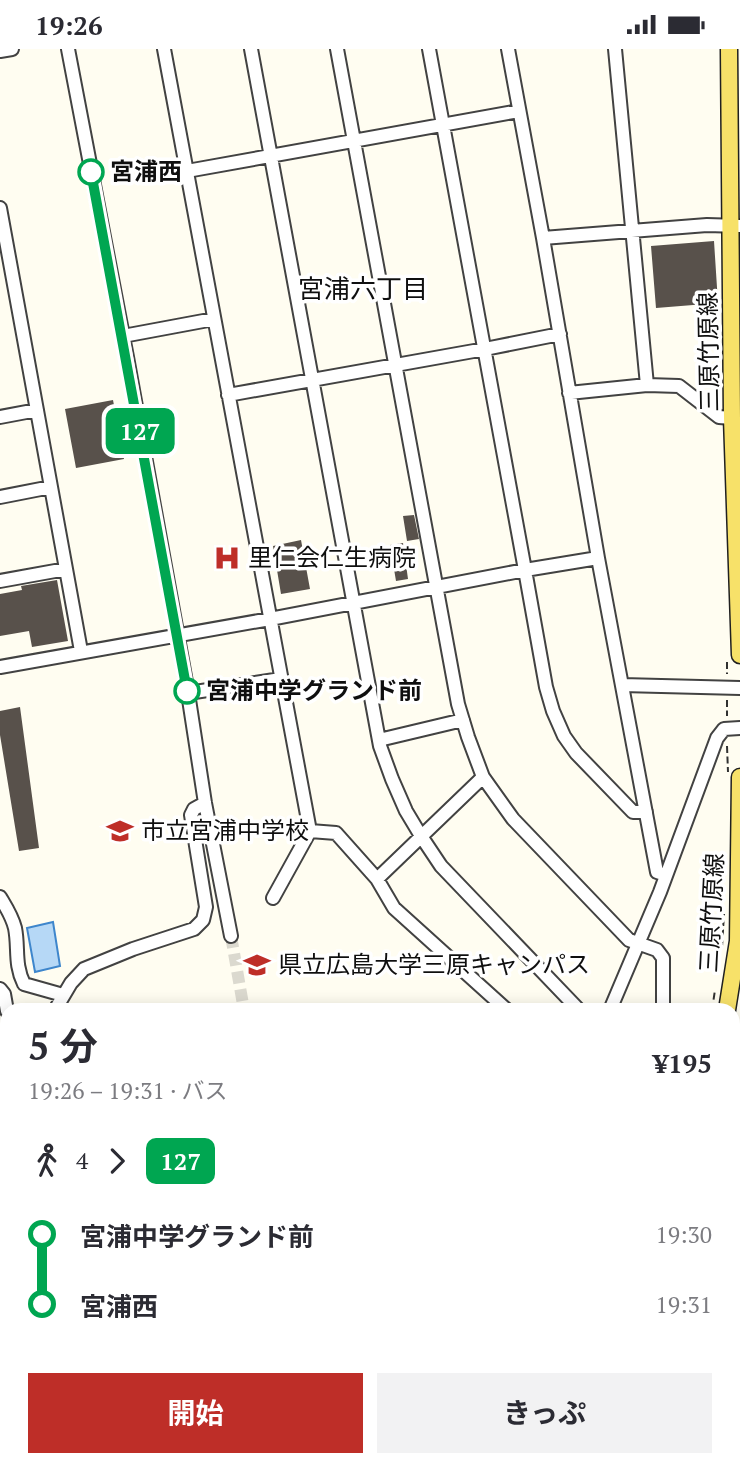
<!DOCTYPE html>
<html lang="ja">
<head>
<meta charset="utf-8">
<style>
	body { margin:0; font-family:"PT Serif","Noto Sans JP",serif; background:#f2f2f3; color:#2b2b33; height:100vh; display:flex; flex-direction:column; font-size:26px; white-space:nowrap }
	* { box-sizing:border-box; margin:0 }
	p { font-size:23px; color:#7c7c81 }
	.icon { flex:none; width:38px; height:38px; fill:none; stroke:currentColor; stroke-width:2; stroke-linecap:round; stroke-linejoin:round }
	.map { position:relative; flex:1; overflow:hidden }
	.sheet { position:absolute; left:0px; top:954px; width:740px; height:464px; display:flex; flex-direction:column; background:#fff; border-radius:21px 21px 0 0; box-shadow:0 4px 18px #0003 }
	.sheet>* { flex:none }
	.badge { padding:0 14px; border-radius:10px; font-size:24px; line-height:46px }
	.map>.badge { position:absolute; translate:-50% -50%; box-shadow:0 0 0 4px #fff }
	.legs { display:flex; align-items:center; gap:10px; height:77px; padding:0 28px; font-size:23px }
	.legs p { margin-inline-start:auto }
	.overview { display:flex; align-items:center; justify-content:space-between; height:119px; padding:0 28px }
	h1 { font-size:38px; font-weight:700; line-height:52px }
	.primary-button { display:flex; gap:14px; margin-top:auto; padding:14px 28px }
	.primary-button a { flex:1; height:80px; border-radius:0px; background:#be2e28; color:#fff; font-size:28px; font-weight:700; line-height:80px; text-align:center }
	.primary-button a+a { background:#f2f2f3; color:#2b2b33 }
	ul { padding:0 28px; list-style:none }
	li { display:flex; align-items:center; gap:24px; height:70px; font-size:26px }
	li i { display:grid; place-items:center; width:10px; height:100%; margin:0 9px; background:currentColor }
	li i::after { content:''; width:18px; height:18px; margin:-9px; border:5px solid; border-radius:50%; background:#fff }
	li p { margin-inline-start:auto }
	li:first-child i { background:linear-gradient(#0000 50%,currentColor 0) }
	li:last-child i { background:linear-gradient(currentColor 50%,#0000 0) }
	.status { display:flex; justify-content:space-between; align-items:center; height:49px; padding:0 35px; background:#fff; direction:ltr }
	.status svg { height:19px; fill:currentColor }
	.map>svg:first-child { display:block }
	.forest { fill:#b1da9a }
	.water { fill:#b6d8f6; stroke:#3e86cc; stroke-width:2 }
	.building { fill:#58514b }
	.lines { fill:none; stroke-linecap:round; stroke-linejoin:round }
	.minor-tunnel { stroke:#dbd9cf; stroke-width:12; stroke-dasharray:12 6; stroke-linecap:butt }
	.minor-casing { stroke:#424242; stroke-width:16 }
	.major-casing { stroke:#202020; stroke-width:19 }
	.path { stroke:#313131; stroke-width:2; stroke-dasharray:7 3.5; stroke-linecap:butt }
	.minor { stroke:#fff; stroke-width:12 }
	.major { stroke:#f7e169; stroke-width:16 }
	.line-1-casing { stroke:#fff; stroke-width:16 }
	.line-1 { stroke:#00a651; stroke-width:10 }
	.stop-1-dot { fill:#fff; stroke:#00a651; stroke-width:3.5 }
	.labels { text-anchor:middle; stroke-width:7; stroke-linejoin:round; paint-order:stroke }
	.stop-label { font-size:24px; font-weight:bold; fill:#0f0f0f; stroke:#fff; text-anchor:start }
	.street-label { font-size:24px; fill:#0f0f0f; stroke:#fff }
	.poi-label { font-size:24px; fill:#0f0f0f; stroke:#fff; text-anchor:start }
	.neighbourhood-label { font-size:26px; fill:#0f0f0f; stroke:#fff }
</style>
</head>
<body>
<div class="status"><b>19:26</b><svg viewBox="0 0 49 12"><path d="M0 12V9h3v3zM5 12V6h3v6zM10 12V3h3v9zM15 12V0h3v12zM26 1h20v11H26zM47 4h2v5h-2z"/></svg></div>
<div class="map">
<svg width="740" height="1417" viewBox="0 0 740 1417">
	<rect width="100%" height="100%" fill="#fffdf1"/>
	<path class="forest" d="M7,1219V1410L117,1411L121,1417H0V1220Z"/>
	<path class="water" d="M53,873L60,917L35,923L27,879Z
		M740,1095V1417H570L574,1410H733V1109Z"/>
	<path class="building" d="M714,192L718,254L656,259L651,197Z
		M113,351L124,410L76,419L65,360Z
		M414,466L419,490L407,492L403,467Z
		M301,491L310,540L281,545L273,497Z
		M403,494L408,530L396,532L390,496Z
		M57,531L68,592L32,598L29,582L0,587V545L22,541L21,537Z
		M20,658L39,799L19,802L0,686V662Z"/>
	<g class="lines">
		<path class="minor-tunnel" d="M231,887L244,961"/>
		<g class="minor-casing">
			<path id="minor" d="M68,0L127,308L188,644L205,754L231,887
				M164,0L310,782L273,849
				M251,0L380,697L392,730L406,762L421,787L441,817L579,961
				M337,0L458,655L468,688L483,728L513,770L629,891L657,901L663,909V961
				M508,0L543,189L598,509L657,823L666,826
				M615,0L647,336
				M0,2L12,0
				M187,122L519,62
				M0,159L81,602
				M543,189L707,176L740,177
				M123,287L214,270
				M569,344L647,336L679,337L719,368L732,369
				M228,346L485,300L560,285
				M0,368L37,361
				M0,448L51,438
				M598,509L525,521L546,638L553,662L564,687L576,704L633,763H646
				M0,532L66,520
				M0,618L270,570L525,521L429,0
				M622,636L740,639
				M188,644L281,630
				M379,691L463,671
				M310,782L336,784L377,830L394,859L507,961
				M377,830L483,728
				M0,848C6,858 12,867 15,879C19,899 14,915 24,935L63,946
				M0,940L4,945L7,962
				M55,961L71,934L84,920L133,900L194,880L203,871L206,858L191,766L194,760L205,754
				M610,961L660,843L717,689L724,680L740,679
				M733,1008L740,1010
				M733,1053L740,1039
				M0,1124H7
				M197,1410L205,1417
				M280,1417L282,1410
				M360,1417L365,1410"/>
		</g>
		<g class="major-casing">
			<path id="major" d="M729,0L732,369L740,606
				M727,961L738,892L740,728
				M509,1417L515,1410"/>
		</g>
		<path class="path" d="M727,613V625
			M727,651V667
			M727,697L728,723
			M722,898L724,865
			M712,961L715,941
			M531,1417L536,1410"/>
		<use href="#minor" class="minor"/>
		<use href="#major" class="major"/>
	</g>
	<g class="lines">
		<g class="line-1-casing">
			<path id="line-1" d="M91,123L187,642"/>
		</g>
		<use href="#line-1" class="line-1"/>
	</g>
	<defs>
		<g id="hospital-bare" transform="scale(2.1)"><path d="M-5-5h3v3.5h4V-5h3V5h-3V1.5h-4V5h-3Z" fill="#be2e28" stroke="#fff" stroke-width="2.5" paint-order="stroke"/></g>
		<g id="school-bare" transform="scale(2.1)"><path d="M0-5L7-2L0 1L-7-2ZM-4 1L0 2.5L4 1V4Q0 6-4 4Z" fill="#be2e28" stroke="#fff" stroke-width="2.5" paint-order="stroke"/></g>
		<g id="university-bare" transform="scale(2.1)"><path d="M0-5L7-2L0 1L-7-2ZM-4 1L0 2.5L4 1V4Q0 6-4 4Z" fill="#be2e28" stroke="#fff" stroke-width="2.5" paint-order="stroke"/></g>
	</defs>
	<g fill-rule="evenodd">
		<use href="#hospital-bare" x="227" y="509"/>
		<use href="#school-bare" x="120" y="782"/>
		<use href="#university-bare" x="257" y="916"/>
	</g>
	<g class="stop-1-dot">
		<circle cx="91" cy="123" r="12"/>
		<circle cx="187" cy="642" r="12"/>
	</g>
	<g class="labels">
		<g class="stop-label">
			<text x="110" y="131">宮浦西</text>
			<text x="206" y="650">宮浦中学グランド前</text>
		</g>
		<g class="street-label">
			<text transform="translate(709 303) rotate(-91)" y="8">三原竹原線</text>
			<text transform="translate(712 864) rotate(-87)" y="8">三原竹原線</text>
		</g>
		<g class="poi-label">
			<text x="248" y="517">里仁会仁生病院</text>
			<text x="141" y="790">市立宮浦中学校</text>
			<text x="278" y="924">県立広島大学三原キャンパス</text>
		</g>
		<g class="neighbourhood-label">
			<text x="363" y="249">宮浦六丁目</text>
		</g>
	</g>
</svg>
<b class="badge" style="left:140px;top:382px;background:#00a651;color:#fff">127</b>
<section class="sheet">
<div class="overview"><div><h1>5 分</h1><p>19:26 – 19:31 · バス</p></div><b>¥195</b></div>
<div class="legs"><svg class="icon" aria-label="walk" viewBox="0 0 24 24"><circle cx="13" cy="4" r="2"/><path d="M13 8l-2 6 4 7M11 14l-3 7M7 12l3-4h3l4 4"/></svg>4<svg class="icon" aria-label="forward" viewBox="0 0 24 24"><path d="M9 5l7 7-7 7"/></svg><b class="badge" style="background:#00a651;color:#fff">127</b></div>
<ul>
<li><i style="color:#00a651"></i><b>宮浦中学グランド前</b><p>19:30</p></li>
<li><i style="color:#00a651"></i><b>宮浦西</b><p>19:31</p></li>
</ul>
<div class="primary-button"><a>開始</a><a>きっぷ</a></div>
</section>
</div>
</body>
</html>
